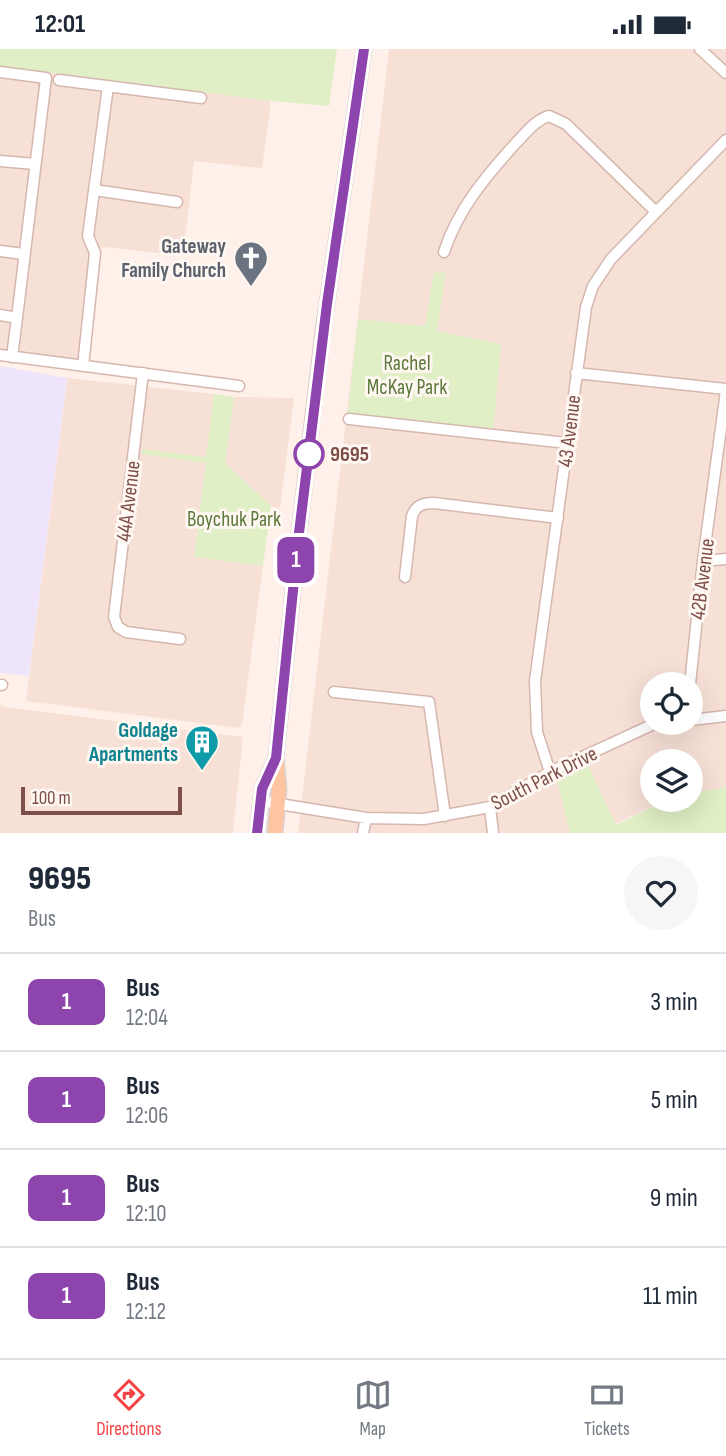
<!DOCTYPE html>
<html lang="en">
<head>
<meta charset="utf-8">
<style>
	body { margin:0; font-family:"Sofia Sans Condensed",sans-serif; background:#f6f6f7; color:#1f2937; height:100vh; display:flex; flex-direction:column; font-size:26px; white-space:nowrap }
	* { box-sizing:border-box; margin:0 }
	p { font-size:23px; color:#747a83 }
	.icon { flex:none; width:38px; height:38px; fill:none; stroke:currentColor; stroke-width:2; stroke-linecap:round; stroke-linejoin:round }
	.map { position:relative; height:784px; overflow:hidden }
	.details { display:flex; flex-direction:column; background:#fff; flex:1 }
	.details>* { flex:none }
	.badge { padding:0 14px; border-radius:10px; font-size:24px; line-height:46px }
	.controls { position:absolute; left:640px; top:623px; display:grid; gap:14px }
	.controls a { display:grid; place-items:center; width:63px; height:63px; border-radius:50%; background:#fff; box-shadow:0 7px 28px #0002; font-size:35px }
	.scale { position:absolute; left:21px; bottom:18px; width:161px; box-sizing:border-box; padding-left:7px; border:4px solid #7e4f48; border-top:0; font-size:19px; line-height:24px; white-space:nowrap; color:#7e4f48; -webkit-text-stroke:5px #fff7f2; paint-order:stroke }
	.map>.badge { position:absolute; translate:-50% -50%; box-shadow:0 0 0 4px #fff }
	.round { display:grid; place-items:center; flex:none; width:74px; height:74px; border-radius:37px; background:#f6f6f7 }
	.summary { display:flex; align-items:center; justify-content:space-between; height:119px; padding:0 28px }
	h1 { font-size:33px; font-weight:800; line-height:52px }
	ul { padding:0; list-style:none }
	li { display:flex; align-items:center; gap:21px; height:98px; padding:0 28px; border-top:2px solid #e0e1e3 }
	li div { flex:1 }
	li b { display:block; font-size:26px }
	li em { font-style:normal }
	li .badge { min-width:77px; font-weight:700; text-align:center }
	.status { display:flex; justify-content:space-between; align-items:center; height:49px; padding:0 35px; background:#fff; direction:ltr }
	.status svg { height:19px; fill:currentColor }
	.menu { display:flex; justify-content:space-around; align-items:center; height:98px; border-top:2px solid #e0e1e3; background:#fff; font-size:19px; color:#747a83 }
	.menu a { display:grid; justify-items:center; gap:4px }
	.menu .on { color:#f54244 }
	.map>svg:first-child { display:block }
	.residential { fill:#f7e1d7; fill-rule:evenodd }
	.education { fill:#eee5fc }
	.green { fill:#e0efc5 }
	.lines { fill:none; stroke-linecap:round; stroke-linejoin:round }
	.minor-casing { stroke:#d5b7af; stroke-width:13 }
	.major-casing { stroke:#dbcecc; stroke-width:17 }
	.minor { stroke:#fff; stroke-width:10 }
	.major { stroke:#ffc5a0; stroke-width:14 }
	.line-casing { stroke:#fff; stroke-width:16 }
	.line { stroke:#8e44ad; stroke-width:10 }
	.stop-dot { fill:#fff; stroke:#8e44ad; stroke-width:3.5 }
	.labels { text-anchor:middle; stroke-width:6; stroke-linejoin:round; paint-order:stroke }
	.worship-label { font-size:21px; font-weight:bold; fill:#5b616d; stroke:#fff7f2; text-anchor:end }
	.park-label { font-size:21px; fill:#5b783a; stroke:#fff7f2 }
	.street-label { font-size:21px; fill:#7e4f48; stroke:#fff7f2 }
	.stop-label { font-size:21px; font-weight:bold; fill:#7e4f48; stroke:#fff7f2; text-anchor:start }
	.culture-label { font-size:21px; font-weight:bold; fill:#0d838f; stroke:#fff7f2; text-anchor:end }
</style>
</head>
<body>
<div class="status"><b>12:01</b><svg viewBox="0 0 49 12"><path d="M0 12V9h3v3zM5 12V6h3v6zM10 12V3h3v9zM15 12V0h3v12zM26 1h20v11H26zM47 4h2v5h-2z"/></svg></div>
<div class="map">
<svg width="726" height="784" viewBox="0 0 726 784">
	<rect width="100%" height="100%" fill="#fff1e9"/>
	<path class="residential" d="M389,0H726V738L691,745V712H653V751H666L611,777L557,731L570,784H298ZM653,635H691V674H653Z
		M0,17L271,52L262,119L194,112L184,199L167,205L104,198L91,205L77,316L0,306Z
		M67,329L214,345L206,408L143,400L142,405L206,414L194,508L263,517L242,676L238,679L26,652Z
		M234,348L294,349L280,460L271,457L225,414Z
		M0,655L5,658L243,688L233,784H0Z"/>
	<path class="education" d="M0,317L67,329L29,627L0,624Z"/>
	<path class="green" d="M0,0H337L329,57L271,52L0,17Z
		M434,223L446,224L437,282L501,295L493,386L347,372L358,270L425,277Z
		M214,345L234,348L225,414L271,457L263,517L194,508L206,414L142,405V400L206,408Z
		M588,716L616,776L666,751H691V745L726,738V784H570L557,731Z"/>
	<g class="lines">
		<g class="minor-casing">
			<path id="minor" d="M700,0L726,24
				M0,23L46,29L17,269
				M59,31L201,49
				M0,112L35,115
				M94,141L177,153
				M0,202L24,205
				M444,203C458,160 486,127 516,94C526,84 535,71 549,67L566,75L656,163
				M0,266L17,269L12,308
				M0,306L239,337
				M83,317L95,204L88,187L108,37
				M143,324L114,568L118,578L126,583L180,590
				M576,324L726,340
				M349,370L567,394
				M703,512L726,510
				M405,528L412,467C416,456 423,454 434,454L558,469
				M690,635L703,512L726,342
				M0,636H2
				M334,643L429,653L445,767
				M691,671L726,667
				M550,723L537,683L535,632L586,258L593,237L611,210L726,91
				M261,752L366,769L424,770L490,758L550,723L656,674
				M490,758L493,784
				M363,784L366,769"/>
		</g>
		<g class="major-casing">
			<path id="major" d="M257,784L262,740L275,711
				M275,784L279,741L276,709L298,492L323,282L364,0"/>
		</g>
		<use href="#minor" class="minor"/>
		<use href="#major" class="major"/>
	</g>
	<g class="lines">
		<g class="line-casing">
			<path id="line" d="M257,784L262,740L276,709L298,492L327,255L364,0"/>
		</g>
		<use href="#line" class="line"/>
	</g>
	<defs>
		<g id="church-pin" transform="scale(1.75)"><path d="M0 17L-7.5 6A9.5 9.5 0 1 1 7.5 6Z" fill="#6b7280" stroke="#fff7f2"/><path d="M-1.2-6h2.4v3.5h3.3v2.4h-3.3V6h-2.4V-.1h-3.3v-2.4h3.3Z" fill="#fff"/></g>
		<g id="building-pin" transform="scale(1.75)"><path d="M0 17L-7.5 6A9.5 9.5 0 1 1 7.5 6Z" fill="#0f9aa8" stroke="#fff7f2"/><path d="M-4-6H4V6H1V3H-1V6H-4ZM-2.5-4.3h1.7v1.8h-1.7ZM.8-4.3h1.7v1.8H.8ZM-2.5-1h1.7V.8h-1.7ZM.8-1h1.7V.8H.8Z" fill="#fff"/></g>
	</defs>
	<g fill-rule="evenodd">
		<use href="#church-pin" x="251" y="209"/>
		<use href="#building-pin" x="202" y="693"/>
	</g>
	<circle class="stop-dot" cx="309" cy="405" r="14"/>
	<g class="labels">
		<g class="worship-label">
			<text x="226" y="204">Gateway<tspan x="226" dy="24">Family Church</tspan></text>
		</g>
		<g class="park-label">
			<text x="407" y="321">Rachel<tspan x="407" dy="24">McKay Park</tspan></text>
			<text x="234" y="477">Boychuk Park</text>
		</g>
		<g class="street-label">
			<text transform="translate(569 382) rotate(-83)" y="7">43 Avenue</text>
			<text transform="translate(128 452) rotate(-83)" y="7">44A Avenue</text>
			<text transform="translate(702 530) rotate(-83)" y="7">42B Avenue</text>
			<text transform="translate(544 729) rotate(-27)" y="7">South Park Drive</text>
		</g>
		<g class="stop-label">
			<text x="330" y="412">9695</text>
		</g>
		<g class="culture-label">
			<text x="178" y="688">Goldage<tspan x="178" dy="24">Apartments</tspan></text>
		</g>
	</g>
</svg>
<div class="controls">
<a><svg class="icon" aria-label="locate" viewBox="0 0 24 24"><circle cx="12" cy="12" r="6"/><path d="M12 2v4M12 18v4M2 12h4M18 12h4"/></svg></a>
<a><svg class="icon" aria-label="layers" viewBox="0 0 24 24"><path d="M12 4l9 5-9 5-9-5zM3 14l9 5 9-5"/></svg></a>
</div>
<div class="scale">100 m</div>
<b class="badge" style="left:296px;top:511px;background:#8e44ad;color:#fff">1</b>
</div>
<section class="details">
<div class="summary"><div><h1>9695</h1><p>Bus</p></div><a class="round"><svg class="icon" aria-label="heart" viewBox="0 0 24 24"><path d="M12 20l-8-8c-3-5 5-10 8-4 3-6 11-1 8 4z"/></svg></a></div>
<ul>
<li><span class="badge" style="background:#8e44ad;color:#fff">1</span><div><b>Bus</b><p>12:04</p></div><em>3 min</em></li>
<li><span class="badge" style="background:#8e44ad;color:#fff">1</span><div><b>Bus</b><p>12:06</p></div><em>5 min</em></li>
<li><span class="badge" style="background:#8e44ad;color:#fff">1</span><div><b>Bus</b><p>12:10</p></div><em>9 min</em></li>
<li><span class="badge" style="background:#8e44ad;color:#fff">1</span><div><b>Bus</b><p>12:12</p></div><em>11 min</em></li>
</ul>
</section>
<nav class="menu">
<a class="on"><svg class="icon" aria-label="directions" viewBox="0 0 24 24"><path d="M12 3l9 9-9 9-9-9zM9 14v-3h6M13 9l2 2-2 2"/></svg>Directions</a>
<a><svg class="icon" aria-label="map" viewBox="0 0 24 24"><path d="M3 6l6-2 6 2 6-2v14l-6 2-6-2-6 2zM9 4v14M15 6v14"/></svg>Map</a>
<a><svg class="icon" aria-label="tickets" viewBox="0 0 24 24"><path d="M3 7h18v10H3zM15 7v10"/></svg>Tickets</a>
</nav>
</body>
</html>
